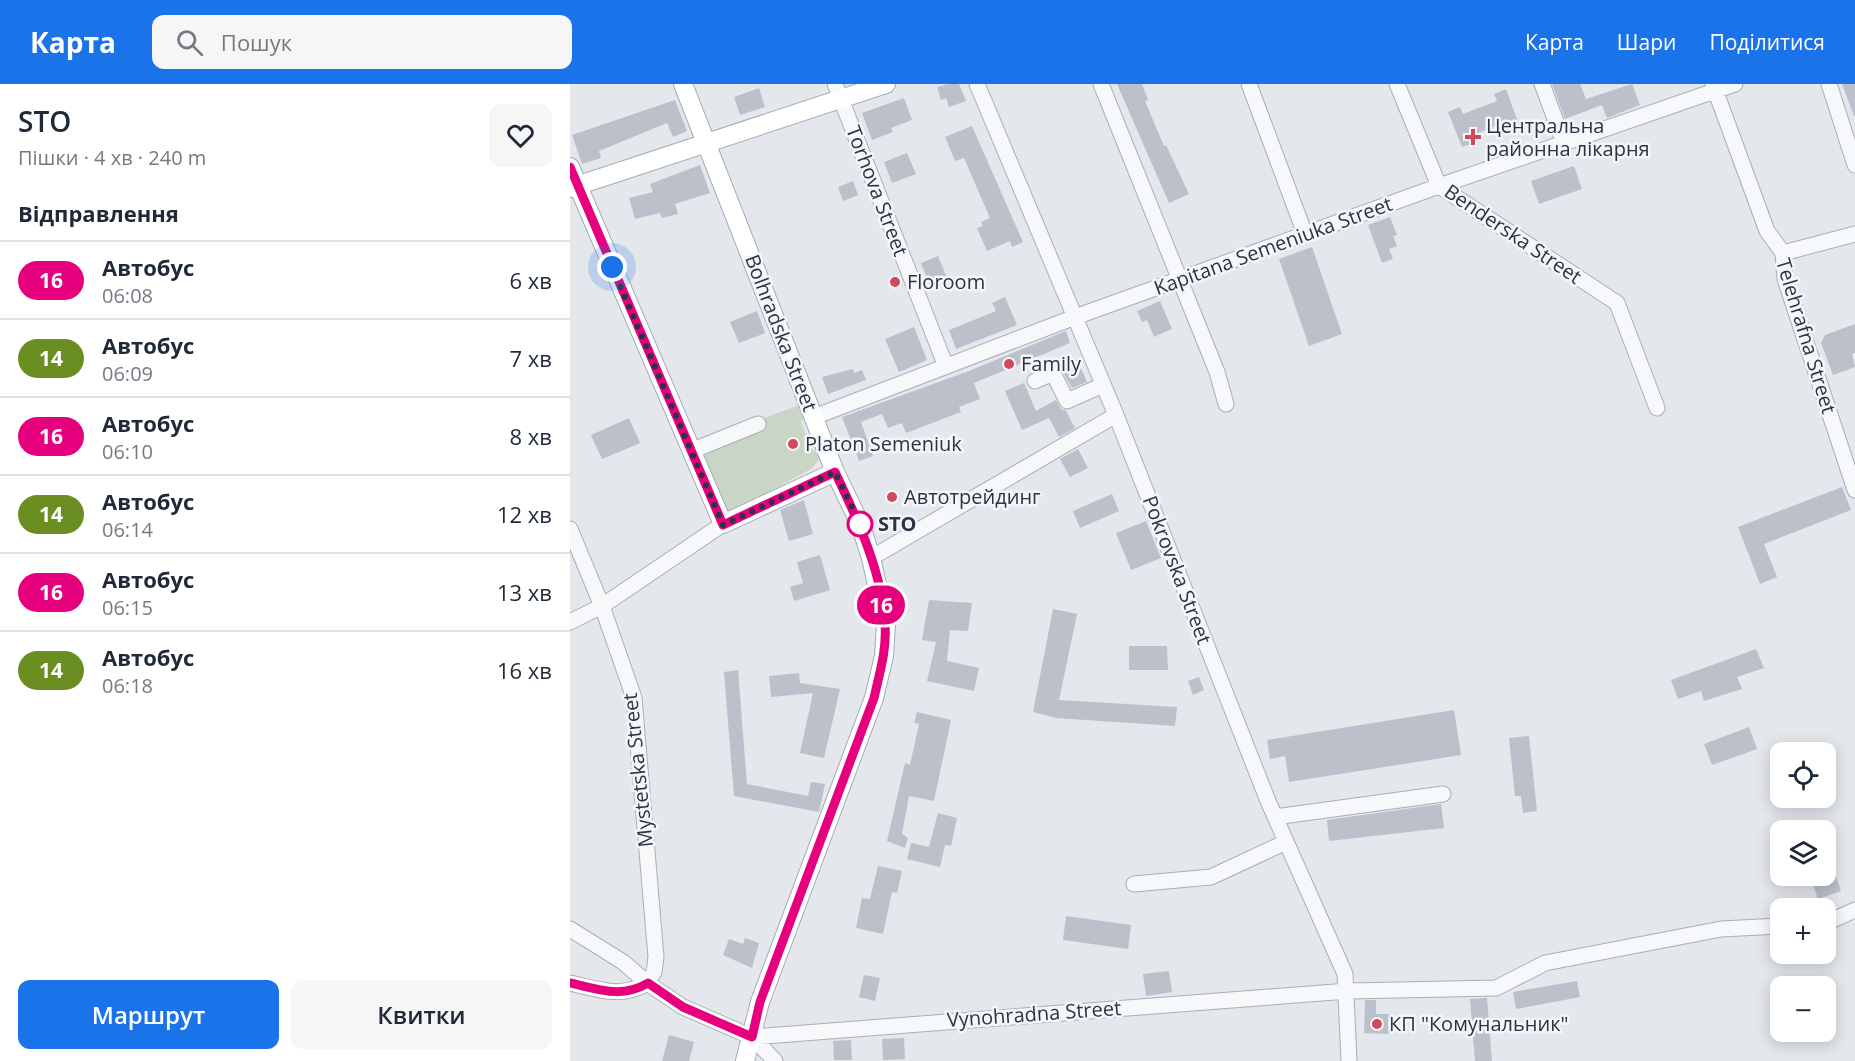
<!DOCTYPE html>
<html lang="uk">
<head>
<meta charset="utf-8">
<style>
	body { margin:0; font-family:"Open Sans",sans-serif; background:#f6f6f7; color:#1f2937; height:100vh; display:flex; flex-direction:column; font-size:22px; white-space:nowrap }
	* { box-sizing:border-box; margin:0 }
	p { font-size:20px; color:#747a83 }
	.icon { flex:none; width:33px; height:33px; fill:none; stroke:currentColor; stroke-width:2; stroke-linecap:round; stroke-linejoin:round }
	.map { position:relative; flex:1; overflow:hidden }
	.drawer { display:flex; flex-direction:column; background:#fff; width:570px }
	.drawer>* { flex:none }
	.badge { padding:0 12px; border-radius:20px; font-size:21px; line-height:39px }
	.controls { position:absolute; left:1200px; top:658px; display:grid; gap:12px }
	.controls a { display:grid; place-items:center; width:66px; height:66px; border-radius:12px; background:#fff; box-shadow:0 3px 15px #0003; font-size:30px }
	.you { position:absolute; width:30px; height:30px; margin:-15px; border:4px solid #fff; border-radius:50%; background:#1a73e8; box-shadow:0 0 0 9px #1a73e833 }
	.map>.badge { position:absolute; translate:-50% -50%; box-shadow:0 0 0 3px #fff }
	h2 { padding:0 18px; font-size:22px; line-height:54px }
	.round { display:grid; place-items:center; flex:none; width:63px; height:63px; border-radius:12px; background:#f6f6f7 }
	.head { display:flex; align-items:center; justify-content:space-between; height:102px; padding:0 18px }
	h1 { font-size:28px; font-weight:600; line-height:45px }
	.button { display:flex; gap:12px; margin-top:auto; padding:12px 18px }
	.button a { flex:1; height:69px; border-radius:12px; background:#1a73e8; color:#fff; font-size:24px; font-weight:600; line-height:69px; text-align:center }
	.button a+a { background:#f6f6f7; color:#1f2937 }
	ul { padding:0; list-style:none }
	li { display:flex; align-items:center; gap:18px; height:78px; padding:0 18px; border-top:2px solid #e0e1e3 }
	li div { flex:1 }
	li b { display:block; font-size:22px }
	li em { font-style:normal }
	li .badge { min-width:66px; font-weight:700; text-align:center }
	header { display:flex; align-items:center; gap:36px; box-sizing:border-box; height:84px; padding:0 30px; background:#1a73e8; color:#fff }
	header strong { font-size:28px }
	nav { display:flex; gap:33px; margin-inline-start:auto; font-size:21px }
	.search { width:420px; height:54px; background:#f6f6f7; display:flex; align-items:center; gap:15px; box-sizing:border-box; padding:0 21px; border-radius:12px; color:#747a83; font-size:22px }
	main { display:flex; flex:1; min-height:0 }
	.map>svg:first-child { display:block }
	.green { fill:#c9d6c5 }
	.building { fill:#bbc0ca }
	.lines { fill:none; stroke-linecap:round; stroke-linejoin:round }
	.minor-casing { stroke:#a9aeb7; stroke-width:17 }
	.major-casing { stroke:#a3abb8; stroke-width:20 }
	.minor { stroke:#f7f8fa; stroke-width:15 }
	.major { stroke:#fff; stroke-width:18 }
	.line-casing { stroke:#fff; stroke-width:14 }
	.line { stroke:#e6007e; stroke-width:9 }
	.walk { stroke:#2b3445; stroke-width:6; stroke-dasharray:0 10.8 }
	.poi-dot { fill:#d1495b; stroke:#f4f6f9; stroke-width:2 }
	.stop-dot { fill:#fff; stroke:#e6007e; stroke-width:3 }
	.labels { text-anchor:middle; stroke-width:5; stroke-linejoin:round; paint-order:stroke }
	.poi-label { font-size:20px; fill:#2b3445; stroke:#f4f6f9; text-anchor:start }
	.street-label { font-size:20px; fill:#2b3445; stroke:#f4f6f9 }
	.stop-label { font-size:20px; font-weight:bold; fill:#2b3445; stroke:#f4f6f9; text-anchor:start }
</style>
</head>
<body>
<header>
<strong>Карта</strong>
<div class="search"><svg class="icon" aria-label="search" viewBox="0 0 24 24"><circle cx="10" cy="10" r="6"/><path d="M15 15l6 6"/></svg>Пошук</div>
<nav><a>Карта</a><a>Шари</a><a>Поділитися</a></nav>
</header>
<main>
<section class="drawer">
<div class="head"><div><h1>STO</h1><p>Пішки · 4 хв · 240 m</p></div><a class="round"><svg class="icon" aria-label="heart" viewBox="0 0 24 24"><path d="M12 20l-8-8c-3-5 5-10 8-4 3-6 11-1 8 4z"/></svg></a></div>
<h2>Відправлення</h2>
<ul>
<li><span class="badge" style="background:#e6007e;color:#fff">16</span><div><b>Автобус</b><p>06:08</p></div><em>6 хв</em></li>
<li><span class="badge" style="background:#6b8e23;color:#fff">14</span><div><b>Автобус</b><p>06:09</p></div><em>7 хв</em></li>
<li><span class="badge" style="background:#e6007e;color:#fff">16</span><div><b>Автобус</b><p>06:10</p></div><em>8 хв</em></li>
<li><span class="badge" style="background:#6b8e23;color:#fff">14</span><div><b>Автобус</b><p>06:14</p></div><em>12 хв</em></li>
<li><span class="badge" style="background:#e6007e;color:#fff">16</span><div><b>Автобус</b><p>06:15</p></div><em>13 хв</em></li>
<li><span class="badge" style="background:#6b8e23;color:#fff">14</span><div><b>Автобус</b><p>06:18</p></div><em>16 хв</em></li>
</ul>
<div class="button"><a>Маршрут</a><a>Квитки</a></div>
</section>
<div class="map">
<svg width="1285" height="977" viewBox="0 0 1285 977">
	<rect width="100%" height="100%" fill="#e4e7ec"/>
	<path class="green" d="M232,320L236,331L231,338L242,366L250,367V375L241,385L157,430L126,360Z"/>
	<path class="building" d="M378,0H389L396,17L379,23L376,14L371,16L367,3Z
		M547,0H572L578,16L575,17L594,62L596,61L619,110L599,119Z
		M982,0H1010L1016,15L1062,0L1070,21L1037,34L1032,21L995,35Z
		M1272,0H1285V32H1284Z
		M189,4L195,23L170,31L164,13Z
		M936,5L949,41L938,45L935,38L901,52L904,59L892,63L878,28L890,23L893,30L927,17L924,10Z
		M334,14L342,36L321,44L323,48L302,56L292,29Z
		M105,16L117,47L103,53L97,39L29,67L31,74L12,80L2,51Z
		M402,42L453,158L442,163L440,157L417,167L407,144L413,142L411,138L420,134L394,74L385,77L375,53Z
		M337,69L346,90L322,99L314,78Z
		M130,81L140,109L105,120L108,130L92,134L90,129L65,135L59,114L83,108L80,100Z
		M1004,82L1012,105L969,120L961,97Z
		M283,97L288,111L273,117L268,103Z
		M820,133L827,151L823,152L827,162L819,165L823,175L812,179L798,141Z
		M742,163L772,250L739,262L709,175Z
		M368,172L377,194L360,201L351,179Z
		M435,213L447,241L386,265L379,246L426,227L422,219Z
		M590,217L602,245L584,253L577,236L572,238L567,227Z
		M187,227L195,249L169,259L160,238Z
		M1285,240V269L1282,270L1285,283L1263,291L1251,259L1255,251Z
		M344,243L357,276L329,288L315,255Z
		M496,247L500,259L404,299L410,315L389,323L391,328L336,349L332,339L318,344L312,330L291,338L303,372L289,377L272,333L399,287Z
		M507,275L517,298L502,304L490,283Z
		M283,285L284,289L292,286L296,296L258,310L252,293Z
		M454,299L466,327L486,316L491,325L496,327L505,344L489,353L479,334L452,346L435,307Z
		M59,334L70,359L32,375L21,351Z
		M508,365L518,384L500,393L490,375Z
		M1272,403L1281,426L1194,460L1207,493L1190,500L1168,443Z
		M542,410L549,427L510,444L503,427Z
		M234,416L243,450L219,457L210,426Z
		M576,437L591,474L561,486L546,449Z
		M250,471L260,506L224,517L220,503L233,499L227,478Z
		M359,516L402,519L398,547L380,546L377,577L409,584L404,607L357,597L366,558L352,556Z
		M483,525L507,530L489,616L607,623L605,642L486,634L463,628Z
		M559,562H597L598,586H559Z
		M1186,565L1194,584L1167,593L1172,605L1134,617L1131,607L1108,615L1101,596Z
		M168,586L177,700L238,712L241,698L255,700L249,728L164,712L154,588Z
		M229,589L230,599L270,605L254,674L230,669L243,609L201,613L199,592Z
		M629,593L634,606L623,611L618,597Z
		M884,626L891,671L719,698L715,672L700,675L697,656Z
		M347,628L381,636L364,717L339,712L332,750L338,754L335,764L317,757L335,679L340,681L349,640L344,639Z
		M1179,643L1187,665L1142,681L1134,660Z
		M959,652L967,727L953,729L951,712H945L939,654Z
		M871,720L874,744L759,757L757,736Z
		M368,729L387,734L381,762L375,761L370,783L337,775L341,759L359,763Z
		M1256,765L1271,807L1248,815L1240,792H1256Z
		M308,782L332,787L327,809L322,808L313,850L286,844L292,814L300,815Z
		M496,832L561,841L558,865L493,856Z
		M175,854L189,859L182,884L153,871L159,855L173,860Z
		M599,887L602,908L576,912L573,890Z
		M294,891L310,894L305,917L289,913Z
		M1007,897L1010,913L946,925L943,908Z
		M917,914L922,977H905L900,915Z
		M795,916H806V930H819V950L794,949Z
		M99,951L124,958L119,977H92Z
		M334,954L335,975L313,976L312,955Z
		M281,956L282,976H264L263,957Z"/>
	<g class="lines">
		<g class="minor-casing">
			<path id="minor" d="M265,0L375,280
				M407,0L546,331L698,717L775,890L779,977
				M531,0L647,288L656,320
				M679,0L735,150
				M827,0L869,102L1047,219L1087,324
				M972,0L994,59
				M1143,0L1197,147L1213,169L1215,195L1285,406
				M1259,0L1285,81
				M1213,169L1285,150
				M465,297L483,289L497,317L533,301
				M244,333L505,233L869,102L1165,0
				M121,367L188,340
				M0,445L32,522L64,614L86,873L84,888L77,899
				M301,474L546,331
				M0,538L32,522L153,440
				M705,733L873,710
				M564,800L641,793L716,758
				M1256,839L1285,826
				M0,845L53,878L77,899L113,923L182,953L205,977
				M0,899C28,905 51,915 77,899
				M182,953L778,907L926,904L975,879L1151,845L1210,842"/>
		</g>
		<g class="major-casing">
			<path id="major" d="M113,0L265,388L291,442L301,474L316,541L314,572L304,614L190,918L175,977
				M0,83L153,440L265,388
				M0,104L316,0"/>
		</g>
		<use href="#minor" class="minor"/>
		<use href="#major" class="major"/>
	</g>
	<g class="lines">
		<g class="line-casing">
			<path id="line" d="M0,83L153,441L265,388C287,434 313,490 315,541C317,566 309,591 304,614L190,918L182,953L113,923L78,899C51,915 28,905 0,899"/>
		</g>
		<use href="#line" class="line"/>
		<path class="walk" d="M42,183L153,441L265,388L291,442L290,440"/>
	</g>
	<g class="poi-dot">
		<path d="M900 44h6v6h6v6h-6v6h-6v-6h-6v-6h6z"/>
		<circle cx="325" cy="198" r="6"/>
		<circle cx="439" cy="280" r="6"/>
		<circle cx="223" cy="360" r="6"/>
		<circle cx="322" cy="413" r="6"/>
		<circle cx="807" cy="940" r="6"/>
	</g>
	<circle class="stop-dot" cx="290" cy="440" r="12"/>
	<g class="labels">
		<g class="poi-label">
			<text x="916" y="49">Центральна<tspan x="916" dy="23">районна лікарня</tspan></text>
			<text x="337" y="205">Floroom</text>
			<text x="451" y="287">Family</text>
			<text x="235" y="367">Platon Semeniuk</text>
			<text x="334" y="420">Автотрейдинг</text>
			<text x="819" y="947">КП "Комунальник"</text>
		</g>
		<g class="street-label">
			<text transform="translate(307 107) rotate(69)" y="7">Torhova Street</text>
			<text transform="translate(943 150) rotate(34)" y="7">Benderska Street</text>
			<text transform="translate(703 162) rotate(-20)" y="7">Kapitana Semeniuka Street</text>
			<text transform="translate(211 249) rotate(69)" y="7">Bolhradska Street</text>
			<text transform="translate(1236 252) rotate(73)" y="7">Telehrafna Street</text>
			<text transform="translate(607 486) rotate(69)" y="7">Pokrovska Street</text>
			<text transform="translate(68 686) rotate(-96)" y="7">Mystetska Street</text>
			<text transform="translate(464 930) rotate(-4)" y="7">Vynohradna Street</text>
		</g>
		<g class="stop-label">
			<text x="308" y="447">STO</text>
		</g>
	</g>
</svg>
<div class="controls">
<a><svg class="icon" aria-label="locate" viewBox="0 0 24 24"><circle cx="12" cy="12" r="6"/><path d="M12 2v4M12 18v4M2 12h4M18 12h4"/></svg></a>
<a><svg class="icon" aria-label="layers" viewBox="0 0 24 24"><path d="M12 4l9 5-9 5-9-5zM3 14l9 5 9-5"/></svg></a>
<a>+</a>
<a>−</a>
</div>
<div class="you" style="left:42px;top:183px"></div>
<b class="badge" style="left:311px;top:521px;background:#e6007e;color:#fff">16</b>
</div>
</main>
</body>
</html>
